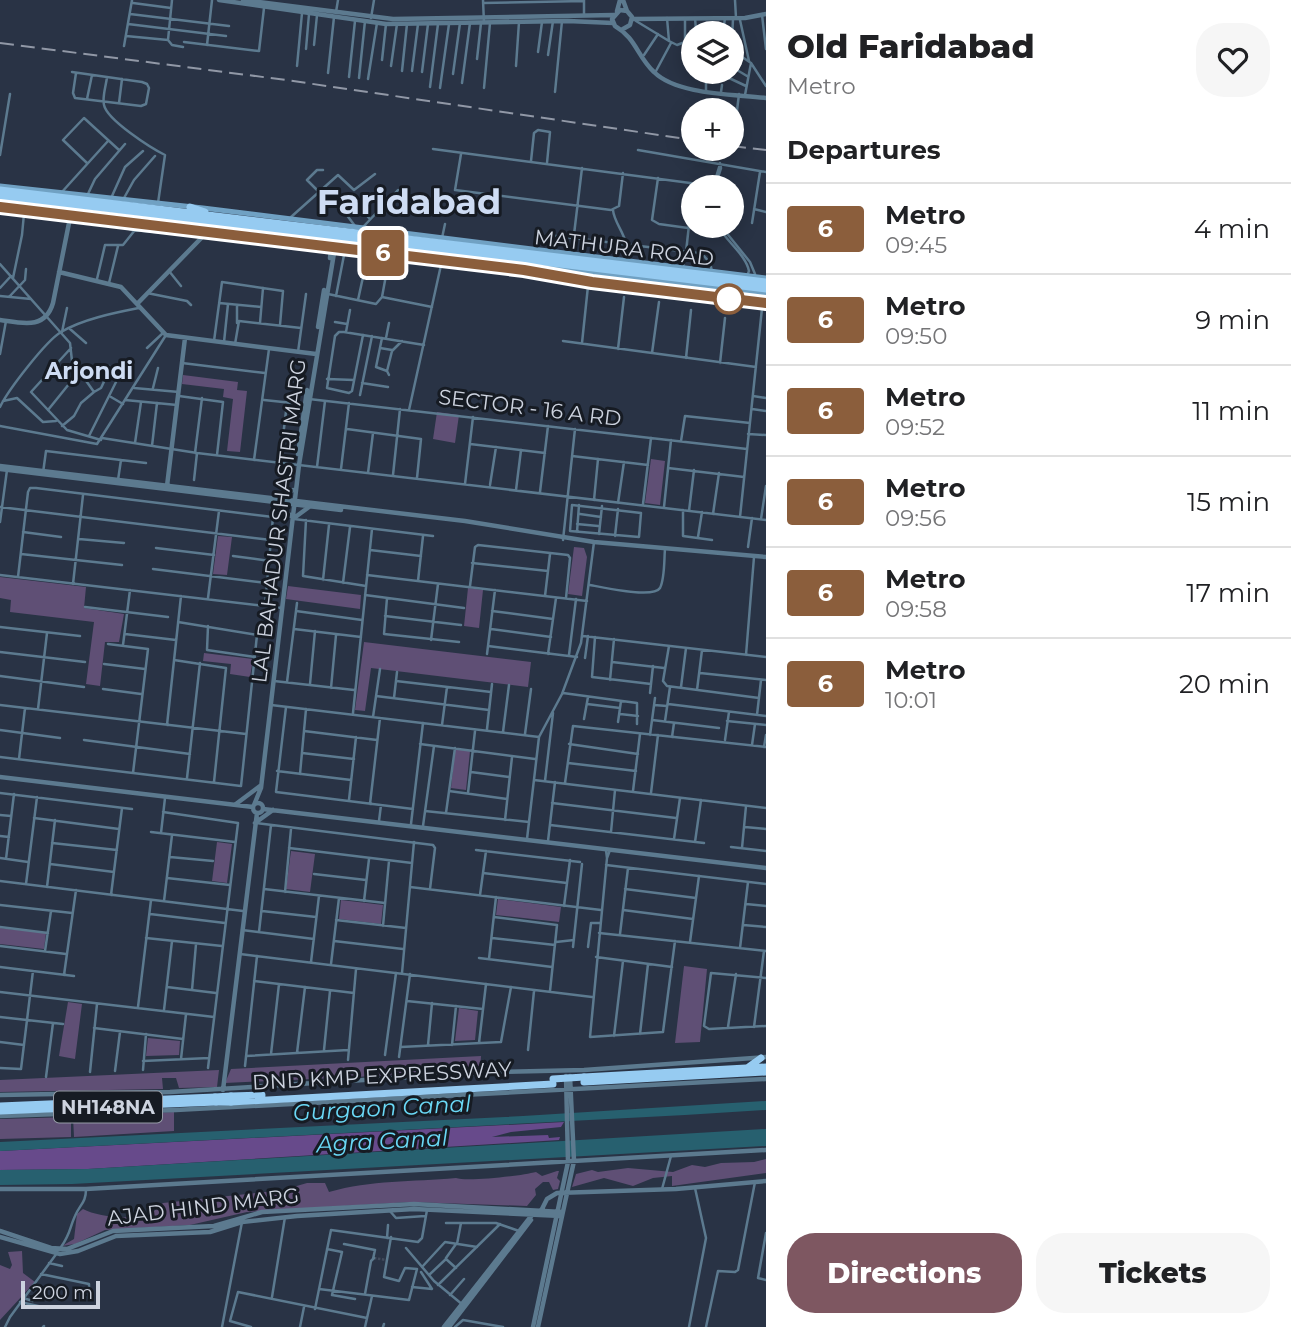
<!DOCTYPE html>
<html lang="en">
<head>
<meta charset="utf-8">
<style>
	body { margin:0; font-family:Montserrat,sans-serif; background:#f6f6f6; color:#202124; height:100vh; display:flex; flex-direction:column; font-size:26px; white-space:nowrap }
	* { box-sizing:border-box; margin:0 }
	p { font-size:23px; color:#757577 }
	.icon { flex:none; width:38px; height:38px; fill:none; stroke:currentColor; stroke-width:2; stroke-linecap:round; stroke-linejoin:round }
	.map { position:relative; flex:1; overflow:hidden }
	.sheet { display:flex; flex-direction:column; background:#fff; width:525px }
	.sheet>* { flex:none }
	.badge { padding:0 14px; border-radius:5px; font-size:24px; line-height:46px }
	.tools { position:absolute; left:681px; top:21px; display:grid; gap:14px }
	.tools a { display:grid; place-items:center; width:63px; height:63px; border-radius:50%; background:#fff; box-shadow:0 4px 18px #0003; font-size:35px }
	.scale { position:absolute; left:21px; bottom:18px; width:79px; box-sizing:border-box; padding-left:7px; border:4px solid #cdd3df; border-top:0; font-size:19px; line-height:24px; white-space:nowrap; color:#cdd3df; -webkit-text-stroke:5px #161b23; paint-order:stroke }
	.map>.badge { position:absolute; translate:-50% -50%; box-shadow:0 0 0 4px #fff }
	h2 { padding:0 21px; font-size:26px; line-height:63px }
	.round { display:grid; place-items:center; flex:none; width:74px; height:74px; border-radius:28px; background:#f6f6f6 }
	.overview { display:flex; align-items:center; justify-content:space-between; height:119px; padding:0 21px }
	h1 { font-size:33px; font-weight:800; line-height:52px }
	.action { display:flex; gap:14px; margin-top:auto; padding:14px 21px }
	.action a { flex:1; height:80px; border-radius:28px; background:#7e5761; color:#fff; font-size:28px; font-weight:800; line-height:80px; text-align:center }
	.action a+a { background:#f6f6f6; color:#202124 }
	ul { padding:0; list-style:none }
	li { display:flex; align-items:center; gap:21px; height:91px; padding:0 21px; border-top:2px solid #e0e0e0 }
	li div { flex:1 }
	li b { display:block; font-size:26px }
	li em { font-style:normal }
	li .badge { min-width:77px; font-weight:700; text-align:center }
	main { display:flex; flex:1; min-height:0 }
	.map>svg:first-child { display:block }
	.green { fill:#5f4f75 }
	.forest { fill:#674a8b }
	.water { fill:#27606f }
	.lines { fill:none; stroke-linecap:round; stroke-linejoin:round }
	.minor-tunnel { stroke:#424b5c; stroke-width:2.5; stroke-dasharray:2.5 1.5; stroke-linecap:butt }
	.minor { stroke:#5c7a8f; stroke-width:2.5 }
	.tertiary { stroke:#5c7a8f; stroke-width:4.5 }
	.secondary { stroke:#70a1c3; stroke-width:5 }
	.trunk { stroke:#96cbf1; stroke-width:7 }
	.rail { stroke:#9198a6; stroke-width:2; stroke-dasharray:14 7; stroke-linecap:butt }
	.trunk-bridge { stroke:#96cbf1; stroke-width:7 }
	.line-casing { stroke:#fff; stroke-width:16 }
	.line { stroke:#8b5e3c; stroke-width:10 }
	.stop-dot { fill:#fff; stroke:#8b5e3c; stroke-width:3.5 }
	.labels { text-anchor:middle; stroke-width:6; stroke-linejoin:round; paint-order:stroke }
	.shield { fill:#161b23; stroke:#969ca7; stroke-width:2 }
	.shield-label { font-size:19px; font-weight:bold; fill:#cdd3df }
	.street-label { font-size:21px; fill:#cdd3df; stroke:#161b23 }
	.neighbourhood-label { font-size:23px; font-weight:bold; fill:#cedcf3; stroke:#161b23 }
	.water-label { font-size:23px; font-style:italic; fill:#6ad8f6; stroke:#161b23 }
	.town-label { font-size:35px; font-weight:bold; fill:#cedcf3; stroke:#161b23 }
</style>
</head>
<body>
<main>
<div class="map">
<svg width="766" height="1327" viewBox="0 0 766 1327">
	<rect width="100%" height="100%" fill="#293345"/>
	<path class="green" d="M183,375L238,382L237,390L247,391L240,452L227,451L233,399L223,397L224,389L182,384Z
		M437,412L459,415L455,443L433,439Z
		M651,459L665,461L660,505L645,503Z
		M218,536L232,537L227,575L213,574Z
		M574,547L584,548L587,557L582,596L568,594Z
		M0,577L86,587L84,608L124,614L119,642H105L100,686L86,684L94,622L10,612L11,600L0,598Z
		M288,586L361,595L360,609L286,599Z
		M468,588L483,590L479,628L464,626Z
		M364,642L531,662L528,687L371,668L365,711L355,710Z
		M204,653L253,659L250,677L230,674L231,664L203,661Z
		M455,749L470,751L466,790L451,788Z
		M217,842L232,844L227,883L212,881Z
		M291,851L315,854L310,892L286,889Z
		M498,899L561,907L559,922L496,915Z
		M341,900L383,905L381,924L339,919Z
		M0,928L46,933L44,949L0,944Z
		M684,966L707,969L700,1042L675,1043Z
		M68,1002L82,1004L75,1059L59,1056Z
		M459,1008L478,1011L475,1040L455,1041Z
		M148,1038L180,1041L179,1055L146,1056Z
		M481,1056L480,1071L225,1083L231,1069Z
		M219,1070L217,1087L179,1088L176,1078H162L163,1089L0,1092V1080Z
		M174,1112V1131L74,1137L73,1117Z
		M71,1117V1137L0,1139V1119Z
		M766,1159V1173L672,1186V1176L653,1178L633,1186L604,1178L572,1187L576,1174L592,1170L598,1172L628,1168L673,1172L692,1165L705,1167L721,1163L754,1162Z
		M557,1171H559L557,1178L560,1181L558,1189L553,1190L549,1182H543L535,1189L536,1195L527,1206L410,1202L247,1212L190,1225L105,1230L75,1244L62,1246L74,1239L77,1214L83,1209C98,1217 133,1221 150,1213C156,1211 159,1206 163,1203L283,1190L307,1183H325L329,1192C371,1180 413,1182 456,1178C466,1182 521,1176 536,1172L542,1176Z
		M22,1251L23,1273L35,1282L0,1320V1265L10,1269L12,1265L8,1252Z"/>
	<path class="forest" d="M564,1122L561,1127L511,1132L492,1137L548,1135L549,1138L560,1137L559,1140L88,1169L0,1170V1151Z"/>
	<path class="water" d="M766,1101V1110L685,1115L0,1151V1142L523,1116Z
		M766,1129V1146L72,1184L0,1185V1170L88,1169Z"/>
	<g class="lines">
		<path class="minor-tunnel" d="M374,1258L386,1260"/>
		<path class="minor" d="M172,0L168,40L172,45L183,47
			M483,0L484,23
			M735,0L736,18
			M133,3L171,8
			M483,3L584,1
			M336,12L338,0
			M130,14L229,26
			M584,14V0
			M762,15L766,49
			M371,18L374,0
			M667,18L669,41L677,45L685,42V20
			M695,18L696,30L701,33
			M740,20L749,61
			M636,21L669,41
			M128,24L226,36
			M723,33L725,18
			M126,36L168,40
			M732,40L733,19
			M184,42L259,51L264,8
			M207,45L212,0
			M314,45L317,15
			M124,46L132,0
			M306,49L309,14
			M732,50L751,63L766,86
			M538,52L542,22
			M548,55L553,21
			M644,55L658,34
			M477,59L481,23
			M382,60L386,24
			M297,66L302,13
			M391,66L397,24
			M516,66L519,22
			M732,67L747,76
			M402,71L407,24
			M412,71L418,24
			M656,71L671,43
			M72,72L142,82L147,84L149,88L146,104L141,106L75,98L73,93L76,73
			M422,72L428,24
			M722,72L720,79L729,78L746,86
			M328,73L334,17
			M453,74L460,23
			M107,77C106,86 102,97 104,105C107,120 151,148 165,155L158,203
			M349,77L355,21
			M359,78L365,21
			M368,79L377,23
			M462,83L470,23
			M430,87L438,24
			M440,88L449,24
			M484,88L490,23
			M706,90V72
			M555,92L562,21
			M721,92L722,85
			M745,95L751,63
			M87,99L92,75
			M119,103L122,79
			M736,119L739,94
			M433,149L713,186
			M638,150L766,172
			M461,154L455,190L611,210L619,206L623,173
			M0,155L10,94
			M531,161L534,133L538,130L550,132L547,163
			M87,163L63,140L84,118L119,150
			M658,178L652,220L659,224L688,228
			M713,187L720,164
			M715,187L721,168L720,163
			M319,192L307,180L317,170H323
			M61,193L108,141
			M318,193L326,202
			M87,196L95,179L125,144
			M112,196L125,167L143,151
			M124,198L134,180L155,156
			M354,201L369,218
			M340,206L355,226
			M754,209L766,212
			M613,210C614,222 624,232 626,244
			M291,217L338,175L354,190L375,174
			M752,223L760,172
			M116,224L132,230L201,236
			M364,226L398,190
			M718,226C726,241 746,255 749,271L747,276
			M721,226L750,262L755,274
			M126,228L128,215
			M548,235L698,253
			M442,238L445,224
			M572,251L582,168
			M686,252L693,189
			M704,256L710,263L712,271
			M0,264L70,343L72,361L94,392L81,403L74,416L62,426
			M683,267L685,256
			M169,271L181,286
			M13,278L22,235L25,203
			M97,279L105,245H123L135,230
			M109,283L118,246
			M0,288L11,276
			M147,293L187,301L191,305
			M328,294L376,304L382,297L391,248
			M0,296L31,299
			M336,296L345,250
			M9,297L25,280L26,269
			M382,297L432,307
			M358,300L370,245
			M219,303L261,307
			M335,322L347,324
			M237,323V305
			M260,323L263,288
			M70,329L86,343
			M62,332L67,308
			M346,332L350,310
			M363,335L352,391L349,393L327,388L335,336L339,332H344L424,345
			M382,338L376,367L387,371L389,375
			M386,338L389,323
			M214,341L222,282L283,291L280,325
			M563,341L756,367
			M224,342L228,304
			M582,343L588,286
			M235,344L239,321L301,328
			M71,348L31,392L67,430L101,440
			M147,348L163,333
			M380,348L392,350
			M618,349L624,297
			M298,352L306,294
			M652,353L659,302
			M0,354L6,321
			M686,358L691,310
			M182,363L265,373
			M720,363L725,318
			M387,371L392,351L402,341
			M327,379L354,380
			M362,383L388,387
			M134,388L179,392
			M153,388L158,368
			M94,392L101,388L110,369L109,366
			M360,395L372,336
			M179,396L223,402L217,455
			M753,396L766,398
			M111,397L123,404
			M309,399L747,449
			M125,400L177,405
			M264,400L302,404
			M3,401L17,398L43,422L56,421
			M0,407C8,390 46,341 61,332C83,319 114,313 139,308
			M752,409L766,411
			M48,410L69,384
			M409,410L443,256
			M0,426L97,444L166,335
			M347,429L421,439L417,478
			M748,434L766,435
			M89,436L118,378
			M102,438L197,453L766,520
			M681,441L685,416L750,423
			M135,443L141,402
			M470,444L545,453
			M152,446L157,403
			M195,453L202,398
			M572,456L648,465
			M254,460L269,349
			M280,462L287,403
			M317,467L325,401
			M668,468L744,477
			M341,469L349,403
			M43,473L46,451L146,463
			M368,473L373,433
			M393,475L400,409
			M118,480L121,460
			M194,480L197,453
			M465,484L473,417
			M490,485L496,447
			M516,490L521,450
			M540,492L548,426
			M594,500L598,459
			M618,503L624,462
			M643,504L651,438
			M572,505L641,513L639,537L570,531Z
			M0,507L271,540
			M664,507L671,440
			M683,510V536L712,540
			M689,511L694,470
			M580,514L601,517
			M713,514L719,473
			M740,517L763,299
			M294,519L433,536
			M761,519L766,486
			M306,520L303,576L366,586
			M0,522L7,470
			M577,524L598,526
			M23,532L61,537
			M577,532L579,505
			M599,534L602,506
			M615,536L618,509
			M698,537L702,512
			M79,539L124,543
			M563,540L575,429
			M748,547L752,518
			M156,548L214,555
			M370,550L421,556
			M21,554L122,565
			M233,556L270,561
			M472,563L548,571
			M153,569L267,583
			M0,575L282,608
			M367,575L587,601
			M18,577L28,492L30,488H36L273,517L265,606
			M323,580L329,525
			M418,581L423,536
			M343,583L350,527
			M73,584L83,495
			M590,585C602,587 653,599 660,588C665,578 664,559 665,549
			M470,586L475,547L478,545L568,555L570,558L566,598
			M365,595L464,608
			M545,596L550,554
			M208,598L219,511
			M387,598L384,634L459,642
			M85,607L168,617
			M296,611L362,620
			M492,611L553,619
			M385,616L461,625
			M208,626L207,650L255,657
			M0,627L80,636
			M294,629L361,637
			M491,629L551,637
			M125,634L176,640
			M583,636L766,657
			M595,637L592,677L651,684
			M431,640L438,584
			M108,644L148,649L133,773
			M123,645L130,590
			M488,646L577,657
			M669,646L663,681L667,686L759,698
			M0,652L85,662
			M487,654L495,590
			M548,654L556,598
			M569,655L576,599
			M746,655L754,557
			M585,658L588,636
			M174,660L226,668L214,782
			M612,662L664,668
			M104,664L145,669
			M700,673L766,680
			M0,676L84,687
			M610,680L614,639
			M274,681L354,690
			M396,681L491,692
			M287,682L297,603
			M310,684L315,631
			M681,687L686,648
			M331,688L336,635
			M103,689L141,694
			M697,690L702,650
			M563,693L637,703V724
			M650,693L653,666
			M376,696L489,710
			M394,698L397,672
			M587,704L620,708
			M668,704L766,716
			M0,705L246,734
			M271,705L539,737
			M654,705L667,706
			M286,707L276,792L413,809
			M38,709L47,633
			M353,713L372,529
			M620,714L638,716
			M757,715L761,680
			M373,717L380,669
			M584,719L588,697
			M652,720L719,728
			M665,721L670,687
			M727,721L766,725
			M618,722L621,701
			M167,725L181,596
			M442,725L447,687
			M487,729L492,684
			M0,730L60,738
			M304,731L377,740
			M503,732L509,685
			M525,734L531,689
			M650,735L655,698
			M672,737L674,723
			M84,740L190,754
			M725,740L729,712
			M420,744L535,759
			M569,744L638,754
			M752,745L755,724
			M764,747L766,735
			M302,753L354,759
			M0,757L241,786L257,635L178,622
			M19,759L25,708
			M568,763L636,771
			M277,771L351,780
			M471,772L509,777
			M300,774L306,709
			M187,778L200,663
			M534,780L766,808
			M545,781L553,713
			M565,783L573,726L766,747
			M449,791L507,799
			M633,791L640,734
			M0,793L132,809
			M468,793L475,731
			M651,793L658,735
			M349,800L356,737
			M552,803L676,818
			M370,804L380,718
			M425,811L529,822
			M163,812L238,823L208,1068
			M446,813L455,748
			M0,815L11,816
			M34,818L119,829
			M505,820L512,757
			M379,821L381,805
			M256,823L433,845L435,848L430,889
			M411,824L423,723
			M550,825L704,843
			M423,826L434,746
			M745,827L766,829
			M151,832L235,842
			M611,832L615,790
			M161,833L165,798
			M0,836L9,837
			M527,839L539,737L562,694L581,643L594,542
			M674,839L680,798
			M548,841L555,782
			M695,842L701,800
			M52,843L117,850
			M731,847L766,851
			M289,848L412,863
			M742,848L746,806
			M476,850L580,862
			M606,850L607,858L610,850
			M170,857L213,861
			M0,858L28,862
			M607,858L590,1037L663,1032L675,941
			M6,859L14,794
			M50,864L114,872
			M606,865L766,884
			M483,873L567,883
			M314,874L366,880
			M167,878L230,885
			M0,881L243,911
			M26,884L37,797
			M47,887L55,820
			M410,887L601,910
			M264,889L385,903
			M625,889L696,898
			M285,892L291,829
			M111,895L122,808
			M480,895L486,851
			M164,901L172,835
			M364,901L369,859
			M746,904L766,906
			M0,905L72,913
			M564,906L570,860
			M623,910L693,919
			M262,911L316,917
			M150,914L225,923
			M494,917L557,925L550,991
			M336,920L406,928
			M743,925L766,927
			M383,926L389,861
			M0,927L48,933
			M242,930L314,939
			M259,932L271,825
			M599,933L766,951
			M620,934L628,868
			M146,938L222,946
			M492,938L555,945
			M334,941L403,949
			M556,942L574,940
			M690,942L699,876
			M0,946L66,954
			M573,947L582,864
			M588,947L591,923H600
			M740,948L748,882
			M45,951L51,911
			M240,954L592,997
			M596,957L672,967
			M479,958L552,967
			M489,959L496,897
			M311,962L319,896
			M331,964L339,898
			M0,967L74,976
			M402,973L414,842
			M64,975L76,890
			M766,978L711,973L704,1026L709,1029L766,1026
			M254,981L354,993
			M167,987L216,993
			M192,990L196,944
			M0,992L214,1017
			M407,1001L483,1009
			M138,1007L151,900
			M164,1010L172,941
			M0,1017L63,1024
			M728,1027L736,974
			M754,1027L764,951
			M94,1028L183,1039
			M640,1034L648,964
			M614,1036L623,961
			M0,1042L24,1045
			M479,1043L486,984
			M428,1045L432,1003
			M452,1045L456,1006
			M401,1047L501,1042L511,987
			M324,1050L330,991
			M528,1050L534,991
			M297,1053L305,987
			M271,1054L279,984
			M385,1055L396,973
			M246,1056L348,1050
			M399,1057L410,974
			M181,1059L186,1014
			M348,1060L356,969
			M143,1061L209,1058
			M245,1066L257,956
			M0,1068L21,1069L33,971
			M143,1070L146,1034
			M115,1071L120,1032
			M90,1072L97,1004
			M46,1077L53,1023
			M323,1103L325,1108L349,1107
			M662,1189L671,1156
			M389,1210L396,1218L425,1216
			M446,1223H496L519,1231
			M766,1233L758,1278L766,1280
			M387,1238L388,1225
			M344,1244L375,1250L373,1259
			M457,1244L461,1223
			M61,1247C71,1233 69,1229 75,1216C80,1204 86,1203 86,1189
			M406,1248L434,1281L463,1305
			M327,1249L342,1252L332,1295L355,1299
			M446,1258L456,1244
			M49,1263L62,1266
			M422,1267L445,1242L477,1247
			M41,1274L89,1284V1299
			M429,1275L446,1259L456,1268
			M438,1285L500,1224
			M412,1287L432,1289L421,1272
			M319,1289L409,1300L417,1269L405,1268L399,1281L384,1277L391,1237
			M365,1294L371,1261L374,1258
			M450,1295L464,1279
			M272,1297L285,1217
			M23,1298L33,1301
			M20,1302L47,1308
			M315,1309L331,1230L418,1242L422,1238L427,1210
			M5,1327L10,1317L57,1253
			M43,1327L44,1326
			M222,1327L242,1222
			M251,1327L230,1321L238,1292L367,1318
			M300,1327L304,1307
			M365,1327L372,1296
			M383,1327L384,1324
			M455,1327L463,1320L503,1327
			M689,1327L706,1238L695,1188
			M706,1327L718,1271L735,1272L738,1270L755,1182"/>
		<path class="tertiary" d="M219,0L386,24L568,21L613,23
			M243,0L393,19L614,15
			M623,0L627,11
			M617,11L620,0
			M632,19L745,18L766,14
			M623,29L630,25L632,17L627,11L620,10L612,19L615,26C636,38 637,56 654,72C677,95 734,94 766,98
			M330,258L332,241
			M59,272L121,287L166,335L316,354
			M137,304L213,226
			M0,320C22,323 45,330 53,303L72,208
			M318,327L324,290
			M298,454L307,390
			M0,466L465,521L594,542L766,557
			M0,469L341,510
			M167,486L185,338
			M277,498L293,490
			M276,503L291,516
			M294,518L309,507
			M0,777L253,807
			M253 808a5 5 0 1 1 10 0a5 5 0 1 1-10 0Z
			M236,804L260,786
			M254,805L261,788L299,465L336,241
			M263,809L766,868
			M255,823L273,810
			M223,1090L257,813
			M0,1095L170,1092L494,1072L584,1070L766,1057
			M0,1116L176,1110L766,1079
			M0,1189H86L766,1150
			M541,1211L547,1199L557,1193L676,1189L766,1181
			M0,1231L51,1248L67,1249L113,1231L214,1226L262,1212L414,1204L562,1212
			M0,1237L60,1254L78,1251L116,1236L210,1232L242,1222L297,1216L414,1209L561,1216
			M444,1327L532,1215
			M449,1327L531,1220
			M533,1327L568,1162L566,1076
			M538,1327L574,1161L570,1076"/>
		<path class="secondary" d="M0,186L203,208L766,278
			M0,200L79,209
			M154,218L766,294"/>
		<path class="trunk" d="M0,190L766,282
			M0,196L766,289
			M190,207L205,212
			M747,1068L761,1058
			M584,1077L766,1067
			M584,1082L766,1072
			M231,1096L262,1095
			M231,1102L553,1084
			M0,1106L215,1097
			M0,1111L216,1102"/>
		<path class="rail" d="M0,43L286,80L693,140
			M732,146L766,150
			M0,205L524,268L598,281L766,302"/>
		<path class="trunk-bridge" d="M553,1079L584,1077
			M215,1097L231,1096
			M216,1102H231"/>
	</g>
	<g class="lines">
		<g class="line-casing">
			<path id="line" d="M0,207L524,270L592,282L766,303"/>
		</g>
		<use href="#line" class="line"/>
	</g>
	<circle class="stop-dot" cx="729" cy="299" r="14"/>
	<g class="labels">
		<rect class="shield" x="54" y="1091.5" width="108" height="31" rx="5"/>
		<g class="shield-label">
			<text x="108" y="1114">NH148NA</text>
		</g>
		<g class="street-label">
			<text transform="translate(624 248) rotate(7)" y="7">MATHURA ROAD</text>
			<text transform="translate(530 408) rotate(7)" y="7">SECTOR - 16 A RD</text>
			<text transform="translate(279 521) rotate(-83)" y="7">LAL BAHADUR SHASTRI MARG</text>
			<text transform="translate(382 1076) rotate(-3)" y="7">DND KMP EXPRESSWAY</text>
			<text transform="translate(203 1207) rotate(-7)" y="7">AJAD HIND MARG</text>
		</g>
		<g class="neighbourhood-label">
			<text x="89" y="379">Arjondi</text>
		</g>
		<g class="water-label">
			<text transform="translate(382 1108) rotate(-3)" y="8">Gurgaon Canal</text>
			<text transform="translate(382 1141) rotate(-3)" y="8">Agra Canal</text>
		</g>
		<g class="town-label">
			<text x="409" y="214">Faridabad</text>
		</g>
	</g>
</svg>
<div class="tools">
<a><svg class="icon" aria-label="layers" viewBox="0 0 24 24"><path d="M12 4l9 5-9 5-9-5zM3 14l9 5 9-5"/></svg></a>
<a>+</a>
<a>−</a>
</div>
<div class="scale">200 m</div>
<b class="badge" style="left:383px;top:253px;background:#8b5e3c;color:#fff">6</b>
</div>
<section class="sheet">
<div class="overview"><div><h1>Old Faridabad</h1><p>Metro</p></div><a class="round"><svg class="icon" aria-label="heart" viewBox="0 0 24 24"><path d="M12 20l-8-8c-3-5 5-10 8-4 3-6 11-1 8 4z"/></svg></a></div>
<h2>Departures</h2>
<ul>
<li><span class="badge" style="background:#8b5e3c;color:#fff">6</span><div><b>Metro</b><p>09:45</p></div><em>4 min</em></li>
<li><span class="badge" style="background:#8b5e3c;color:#fff">6</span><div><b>Metro</b><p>09:50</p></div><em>9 min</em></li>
<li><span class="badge" style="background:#8b5e3c;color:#fff">6</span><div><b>Metro</b><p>09:52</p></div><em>11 min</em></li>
<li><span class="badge" style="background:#8b5e3c;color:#fff">6</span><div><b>Metro</b><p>09:56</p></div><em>15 min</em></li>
<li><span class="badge" style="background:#8b5e3c;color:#fff">6</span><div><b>Metro</b><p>09:58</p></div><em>17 min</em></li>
<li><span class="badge" style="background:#8b5e3c;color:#fff">6</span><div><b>Metro</b><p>10:01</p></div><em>20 min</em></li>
</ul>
<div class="action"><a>Directions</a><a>Tickets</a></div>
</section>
</main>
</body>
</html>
